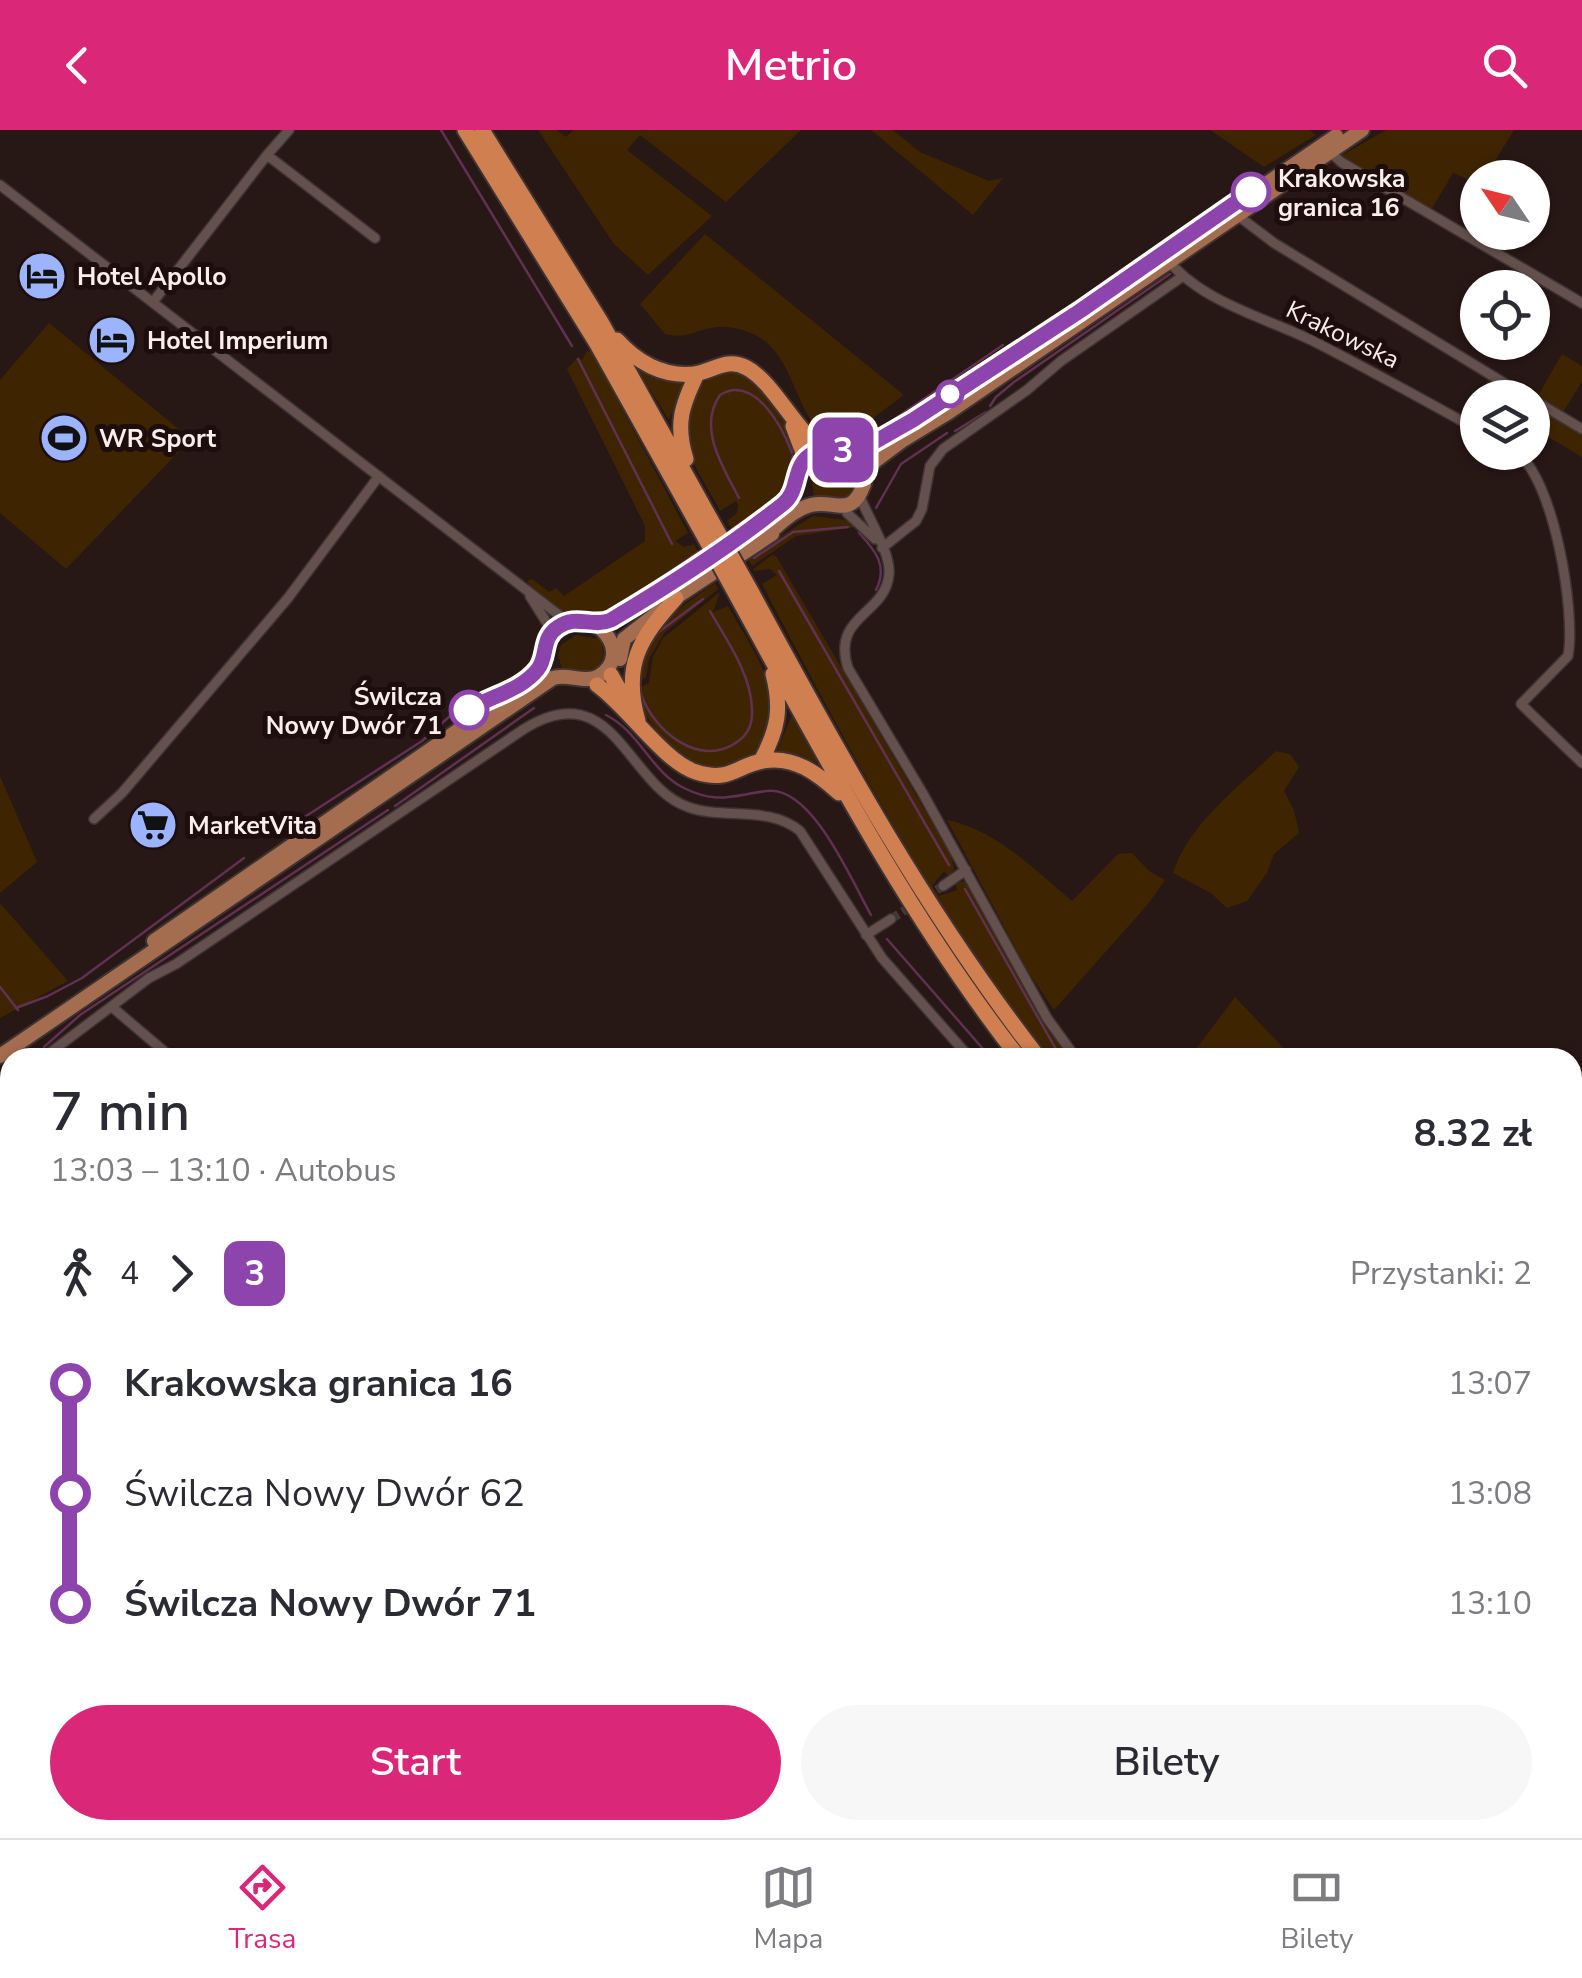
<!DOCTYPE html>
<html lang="pl">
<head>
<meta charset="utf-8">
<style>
	body { margin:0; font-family:"Nunito Sans",sans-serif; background:#f7f7f7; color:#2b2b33; height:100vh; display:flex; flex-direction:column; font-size:38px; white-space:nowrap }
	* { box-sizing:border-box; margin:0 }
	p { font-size:32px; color:#7c7c81 }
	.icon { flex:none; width:55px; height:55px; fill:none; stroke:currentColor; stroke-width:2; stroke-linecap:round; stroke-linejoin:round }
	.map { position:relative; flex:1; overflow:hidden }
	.sheet { position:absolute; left:0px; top:918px; width:1582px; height:792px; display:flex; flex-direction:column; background:#fff; border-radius:30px 30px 0 0; box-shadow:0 2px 8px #0004 }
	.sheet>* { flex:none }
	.badge { padding:0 20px; border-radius:15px; font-size:35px; line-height:65px }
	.needle { width:65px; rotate:305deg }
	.controls { position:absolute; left:1460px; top:30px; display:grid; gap:20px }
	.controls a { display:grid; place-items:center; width:90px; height:90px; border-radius:50%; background:#fff; box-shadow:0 2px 8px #0004; font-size:50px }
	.map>.badge { position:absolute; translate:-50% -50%; box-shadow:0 0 0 5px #fff }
	.legs { display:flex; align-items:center; gap:15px; height:110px; padding:0 50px; font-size:32px }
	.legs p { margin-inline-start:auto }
	.head { display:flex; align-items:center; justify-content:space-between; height:170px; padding:0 50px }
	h1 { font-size:55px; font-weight:600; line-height:75px }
	.action { display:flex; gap:20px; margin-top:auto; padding:20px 50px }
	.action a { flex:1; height:115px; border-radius:60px; background:#db2777; color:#fff; font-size:40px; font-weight:600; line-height:115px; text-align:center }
	.action a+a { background:#f7f7f7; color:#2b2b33 }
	ul { padding:0 50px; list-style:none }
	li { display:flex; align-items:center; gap:35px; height:110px; font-size:38px }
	li i { display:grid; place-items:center; width:15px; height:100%; margin:0 12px; background:currentColor }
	li i::after { content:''; width:25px; height:25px; margin:-12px; border:8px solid; border-radius:50%; background:#fff }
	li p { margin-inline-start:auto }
	li:first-child i { background:linear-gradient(#0000 50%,currentColor 0) }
	li:last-child i { background:linear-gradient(currentColor 50%,#0000 0) }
	header { display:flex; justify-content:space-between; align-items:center; height:130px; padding:0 50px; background:#db2777; color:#fff; font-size:45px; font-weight:600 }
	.menu { display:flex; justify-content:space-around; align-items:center; height:140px; border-top:2px solid #e1e1e2; background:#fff; font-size:28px; color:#7c7c81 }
	.menu a { display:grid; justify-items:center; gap:5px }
	.menu .selected { color:#db2777 }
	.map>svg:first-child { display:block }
	.green { fill:#3e2500 }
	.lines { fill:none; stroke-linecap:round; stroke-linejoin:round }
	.stream { stroke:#603152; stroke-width:2.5 }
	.street-tunnel { stroke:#473735; stroke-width:9; stroke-dasharray:9 4.5; stroke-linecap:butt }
	.street-casing { stroke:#3e3332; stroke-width:12 }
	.primary-casing { stroke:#3e3332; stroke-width:18 }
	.highway-casing { stroke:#3e3332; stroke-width:19 }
	.street { stroke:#64514e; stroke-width:9 }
	.primary { stroke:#a56d50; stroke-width:14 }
	.highway { stroke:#d07f51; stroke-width:15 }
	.highway-bridge-casing { stroke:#3e3332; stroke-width:19; stroke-linecap:butt }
	.highway-bridge { stroke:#d07f51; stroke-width:15 }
	.line-1-casing { stroke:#fff; stroke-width:22 }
	.line-1 { stroke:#8e44ad; stroke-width:15 }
	.stop-1-dot { fill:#fff; stroke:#8e44ad; stroke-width:5 }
	.labels { text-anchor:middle; stroke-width:10; stroke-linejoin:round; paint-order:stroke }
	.stop-label { font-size:25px; font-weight:bold; fill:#faeeed; stroke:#1d0e0d; text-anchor:start }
	.poi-label { font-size:25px; font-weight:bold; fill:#faeeed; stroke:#1d0e0d; text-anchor:start }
	.street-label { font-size:25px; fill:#faeeed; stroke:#1d0e0d }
</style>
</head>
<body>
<header><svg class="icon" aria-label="back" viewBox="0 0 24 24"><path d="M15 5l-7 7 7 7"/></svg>Metrio<svg class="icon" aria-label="search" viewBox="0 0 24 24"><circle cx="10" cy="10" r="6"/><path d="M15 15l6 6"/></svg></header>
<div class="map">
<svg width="1582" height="1708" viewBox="0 0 1582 1708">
	<rect width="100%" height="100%" fill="#271715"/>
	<path class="green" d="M538,0H557L566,7L573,0H801L726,72L640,5L627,20L712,86L648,145L614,114Z
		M871,0H893L920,22L989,51L1003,48L973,85Z
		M1210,0H1310L1316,5L1264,37Z
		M1386,0H1514L1485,47L1478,48L1477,53L1453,43L1431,80L1341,26Z
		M705,104L904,265L847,307L821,305C816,296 808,287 804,278C785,239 779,203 727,197C704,194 688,211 665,204L640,174Z
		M49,193L191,309L66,439L0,383V250Z
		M587,221L592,222L688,403L675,411L684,417L694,414L701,427L606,488L567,485L530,456L527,451L532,449L549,462L556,458L564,466L645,411V396L567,239L578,227L582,230Z
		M1562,224L1582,236V251L1562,284L1536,269Z
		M637,239L650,247L686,251L669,290Z
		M732,241C767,249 782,291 798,319L787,366L734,403L727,391L737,383L738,375L736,371L720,381C711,362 683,323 684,302C684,273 701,243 732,241Z
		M1490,248L1524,267L1477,266Z
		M1532,273L1582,303V327L1533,298Z
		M827,334L853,337L857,351L847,367L833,369L814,366L811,347L817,339Z
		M813,386L845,390L855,397L796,406L752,436L747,427Z
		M772,425L776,426L951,725L954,740L948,746L944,741L932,756L939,766L957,760L955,753L966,751L1052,904L1070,927H1050C934,782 848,618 762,454L777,445L770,439L755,441L753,439Z
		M715,453L718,459L664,503L649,529L646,548L635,552C639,502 678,479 715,453Z
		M720,462L713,482L728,476C746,509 772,543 774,582C774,591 767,601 763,610C757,624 749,628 735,633C690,651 645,598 636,559L649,553L653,527L663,508Z
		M576,505L601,509L604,527C594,547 580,539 562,538L558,526L561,515Z
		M792,585L819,634L800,625L776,623Z
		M1276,621L1290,624L1299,637L1284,661L1294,680L1299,703L1274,724L1267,743L1247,771L1227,778L1211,763L1173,743C1189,693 1240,656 1276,621Z
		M0,646L37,732L0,763Z
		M947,690C995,699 1035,740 1072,771L1118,724L1132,723L1149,741L1165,750L1149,773L1054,880L1029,843Z
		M0,773L68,851L0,888Z
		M1235,867L1292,927H1190Z
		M1573,1672L1582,1676V1708H1502L1505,1700H1572Z"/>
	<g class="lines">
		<path class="stream" d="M441,0L572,216
			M578,229L672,414
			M990,276L996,267L1014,252L1170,144
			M955,301L986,282
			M832,310L853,314L862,311L1003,215
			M739,368C723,337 697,298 720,265C754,244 782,296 792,323
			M876,378L901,334L947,303
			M728,402L782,364L793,326
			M859,403C876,421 888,436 876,460
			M754,428L793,402L848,397
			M779,441L949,735
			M629,470L704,418
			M656,504L703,469
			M641,564C653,600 699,639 737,612C749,604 753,593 752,579C751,544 727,511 710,481
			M606,585C640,602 651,642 684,658C718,675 733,665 767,661C812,655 852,752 871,785
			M395,676L534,578
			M283,701L422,611L469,569
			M965,759L1061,928
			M887,809L991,928
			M0,857L18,880
			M16,878L48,866L82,848L244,728
			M44,917L80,885L388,680
			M55,927L56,928"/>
		<path class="street-tunnel" d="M891,789L943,756"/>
		<g class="street-casing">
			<path id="street" d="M1328,20L1341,32L1582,173
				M267,25L289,0
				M0,55L568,492
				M1237,85L1274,113L1529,268
				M1164,125C1198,172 1265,187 1315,212C1370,240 1424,270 1478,300
				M153,172L267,25L375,108
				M1532,269L1582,299
				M1516,322C1554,348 1576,483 1568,526L1521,574L1582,633
				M859,364C867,387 891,422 889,444C886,485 831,485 848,538L922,662L1047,888L1076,928
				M847,383L875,409
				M882,418L916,391L922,379L930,336L943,319L1027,260L1061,231L1183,146
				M530,466L552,501
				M94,689L122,663L288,468L379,346
				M943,756L966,740
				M866,805L891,789
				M112,877L172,928
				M43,928L149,848L176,834L524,599C614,543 627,656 688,677C724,690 769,675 800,701L882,828L970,928
				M0,953L10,948
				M0,1231L10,1239
				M1572,1366L1582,1372
				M1572,1450L1582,1454"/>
		</g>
		<g class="primary-casing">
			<path id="primary" d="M1205,96L1336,6
				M856,330L973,249L1088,176
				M863,340L903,310L949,282L1362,0
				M669,472L772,404
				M599,495L664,458L785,372C805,348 790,318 835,318L859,332L864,354C851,390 835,369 811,375C794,379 777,396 764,408
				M620,529L624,509L661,480
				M154,811L502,570
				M0,926L553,548C568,543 585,554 599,546C635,524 595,473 558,496C541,507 548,523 539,537C531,551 509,562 497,572"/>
		</g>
		<g class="highway-casing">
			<path id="highway" d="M465,0L597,214L699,397
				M482,0L601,192L711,390
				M617,210C637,232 663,247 694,244C714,241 726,227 747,238C773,252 793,297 822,319
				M793,296L805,328
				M686,329C675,294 682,275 697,244
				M752,463C839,624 926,783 1039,928
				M739,470C825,627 908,786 1019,928
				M611,545L628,575
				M597,555C628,577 664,632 696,642C730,653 737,635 763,631C794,625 818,644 839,663
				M638,591C622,535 640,508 676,468
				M761,631C778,599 782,579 773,544
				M1572,1395L1582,1400
				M1572,1415L1582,1420"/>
		</g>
		<use href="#street" class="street"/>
		<use href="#primary" class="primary"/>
		<use href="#highway" class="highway"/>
		<g class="highway-bridge-casing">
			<path id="highway-bridge" d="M711,390L752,463
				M699,397L739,470"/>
		</g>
		<use href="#highway-bridge" class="highway-bridge"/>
	</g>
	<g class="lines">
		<g class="line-1-casing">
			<path id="line-1" d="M469,580C490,566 521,561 538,539C548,526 541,508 558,497C576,484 593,498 611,490C670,455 729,417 783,374C801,360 791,335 813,323C829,313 841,325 857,322L913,290L1080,181L1251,62"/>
		</g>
		<use href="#line-1" class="line-1"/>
	</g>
	<defs>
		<g id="hotel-disc" transform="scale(2.5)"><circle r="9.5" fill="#9cb4fd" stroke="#1d0e0d"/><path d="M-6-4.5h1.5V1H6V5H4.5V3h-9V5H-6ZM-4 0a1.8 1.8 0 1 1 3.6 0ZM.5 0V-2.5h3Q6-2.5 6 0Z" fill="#111"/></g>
		<g id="stadium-disc" transform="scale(2.5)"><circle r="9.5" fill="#9cb4fd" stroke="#1d0e0d"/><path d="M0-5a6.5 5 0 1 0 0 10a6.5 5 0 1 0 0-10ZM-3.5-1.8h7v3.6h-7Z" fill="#111"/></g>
		<g id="supermarket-disc" transform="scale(2.5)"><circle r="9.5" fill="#9cb4fd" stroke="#1d0e0d"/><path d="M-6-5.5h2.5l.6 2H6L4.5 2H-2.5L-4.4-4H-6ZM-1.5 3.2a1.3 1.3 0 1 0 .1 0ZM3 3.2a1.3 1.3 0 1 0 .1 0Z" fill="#111"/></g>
	</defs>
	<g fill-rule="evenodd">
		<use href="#hotel-disc" x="42" y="146"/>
		<use href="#hotel-disc" x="112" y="210"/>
		<use href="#stadium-disc" x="64" y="308"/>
		<use href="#supermarket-disc" x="153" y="695"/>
	</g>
	<g class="stop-1-dot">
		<circle cx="1251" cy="62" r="18"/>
		<circle cx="950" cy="264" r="12"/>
		<circle cx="469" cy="580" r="18"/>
	</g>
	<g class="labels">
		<g class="stop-label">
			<text x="1278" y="57">Krakowska<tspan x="1278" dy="29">granica 16</tspan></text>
			<text x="442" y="575" text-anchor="end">Świlcza<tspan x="442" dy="29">Nowy Dwór 71</tspan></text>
		</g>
		<g class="poi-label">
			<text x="77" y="155">Hotel Apollo</text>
			<text x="147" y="219">Hotel Imperium</text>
			<text x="99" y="317">WR Sport</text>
			<text x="188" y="704">MarketVita</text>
		</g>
		<g class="street-label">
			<text transform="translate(1343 204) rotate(26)" y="9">Krakowska</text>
		</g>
	</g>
</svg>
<div class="controls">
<a><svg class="needle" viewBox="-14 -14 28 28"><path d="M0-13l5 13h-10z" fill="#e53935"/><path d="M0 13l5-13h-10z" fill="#7c7c81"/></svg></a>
<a><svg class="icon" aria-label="locate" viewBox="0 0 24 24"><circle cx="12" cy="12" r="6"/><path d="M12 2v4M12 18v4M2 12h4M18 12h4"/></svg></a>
<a><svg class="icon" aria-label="layers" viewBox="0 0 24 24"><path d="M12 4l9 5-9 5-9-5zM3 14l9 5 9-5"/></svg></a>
</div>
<b class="badge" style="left:843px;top:320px;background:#8e44ad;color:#fff">3</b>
<section class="sheet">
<div class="head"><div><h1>7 min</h1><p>13:03 – 13:10 · Autobus</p></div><b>8.32 zł</b></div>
<div class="legs"><svg class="icon" aria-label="walk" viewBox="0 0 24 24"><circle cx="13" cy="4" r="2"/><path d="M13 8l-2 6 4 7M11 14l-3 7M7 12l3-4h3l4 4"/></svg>4<svg class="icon" aria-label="forward" viewBox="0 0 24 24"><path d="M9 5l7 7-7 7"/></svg><b class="badge" style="background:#8e44ad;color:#fff">3</b><p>Przystanki: 2</p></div>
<ul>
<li><i style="color:#8e44ad"></i><b>Krakowska granica 16</b><p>13:07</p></li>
<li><i style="color:#8e44ad"></i><span>Świlcza Nowy Dwór 62</span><p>13:08</p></li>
<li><i style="color:#8e44ad"></i><b>Świlcza Nowy Dwór 71</b><p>13:10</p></li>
</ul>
<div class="action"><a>Start</a><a>Bilety</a></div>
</section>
</div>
<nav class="menu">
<a class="selected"><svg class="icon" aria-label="directions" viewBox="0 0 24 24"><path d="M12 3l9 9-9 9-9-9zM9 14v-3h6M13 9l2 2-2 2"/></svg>Trasa</a>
<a><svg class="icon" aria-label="map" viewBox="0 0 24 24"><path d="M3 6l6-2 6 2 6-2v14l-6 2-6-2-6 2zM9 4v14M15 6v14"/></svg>Mapa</a>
<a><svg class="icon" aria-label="tickets" viewBox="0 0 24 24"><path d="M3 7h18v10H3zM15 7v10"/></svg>Bilety</a>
</nav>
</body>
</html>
